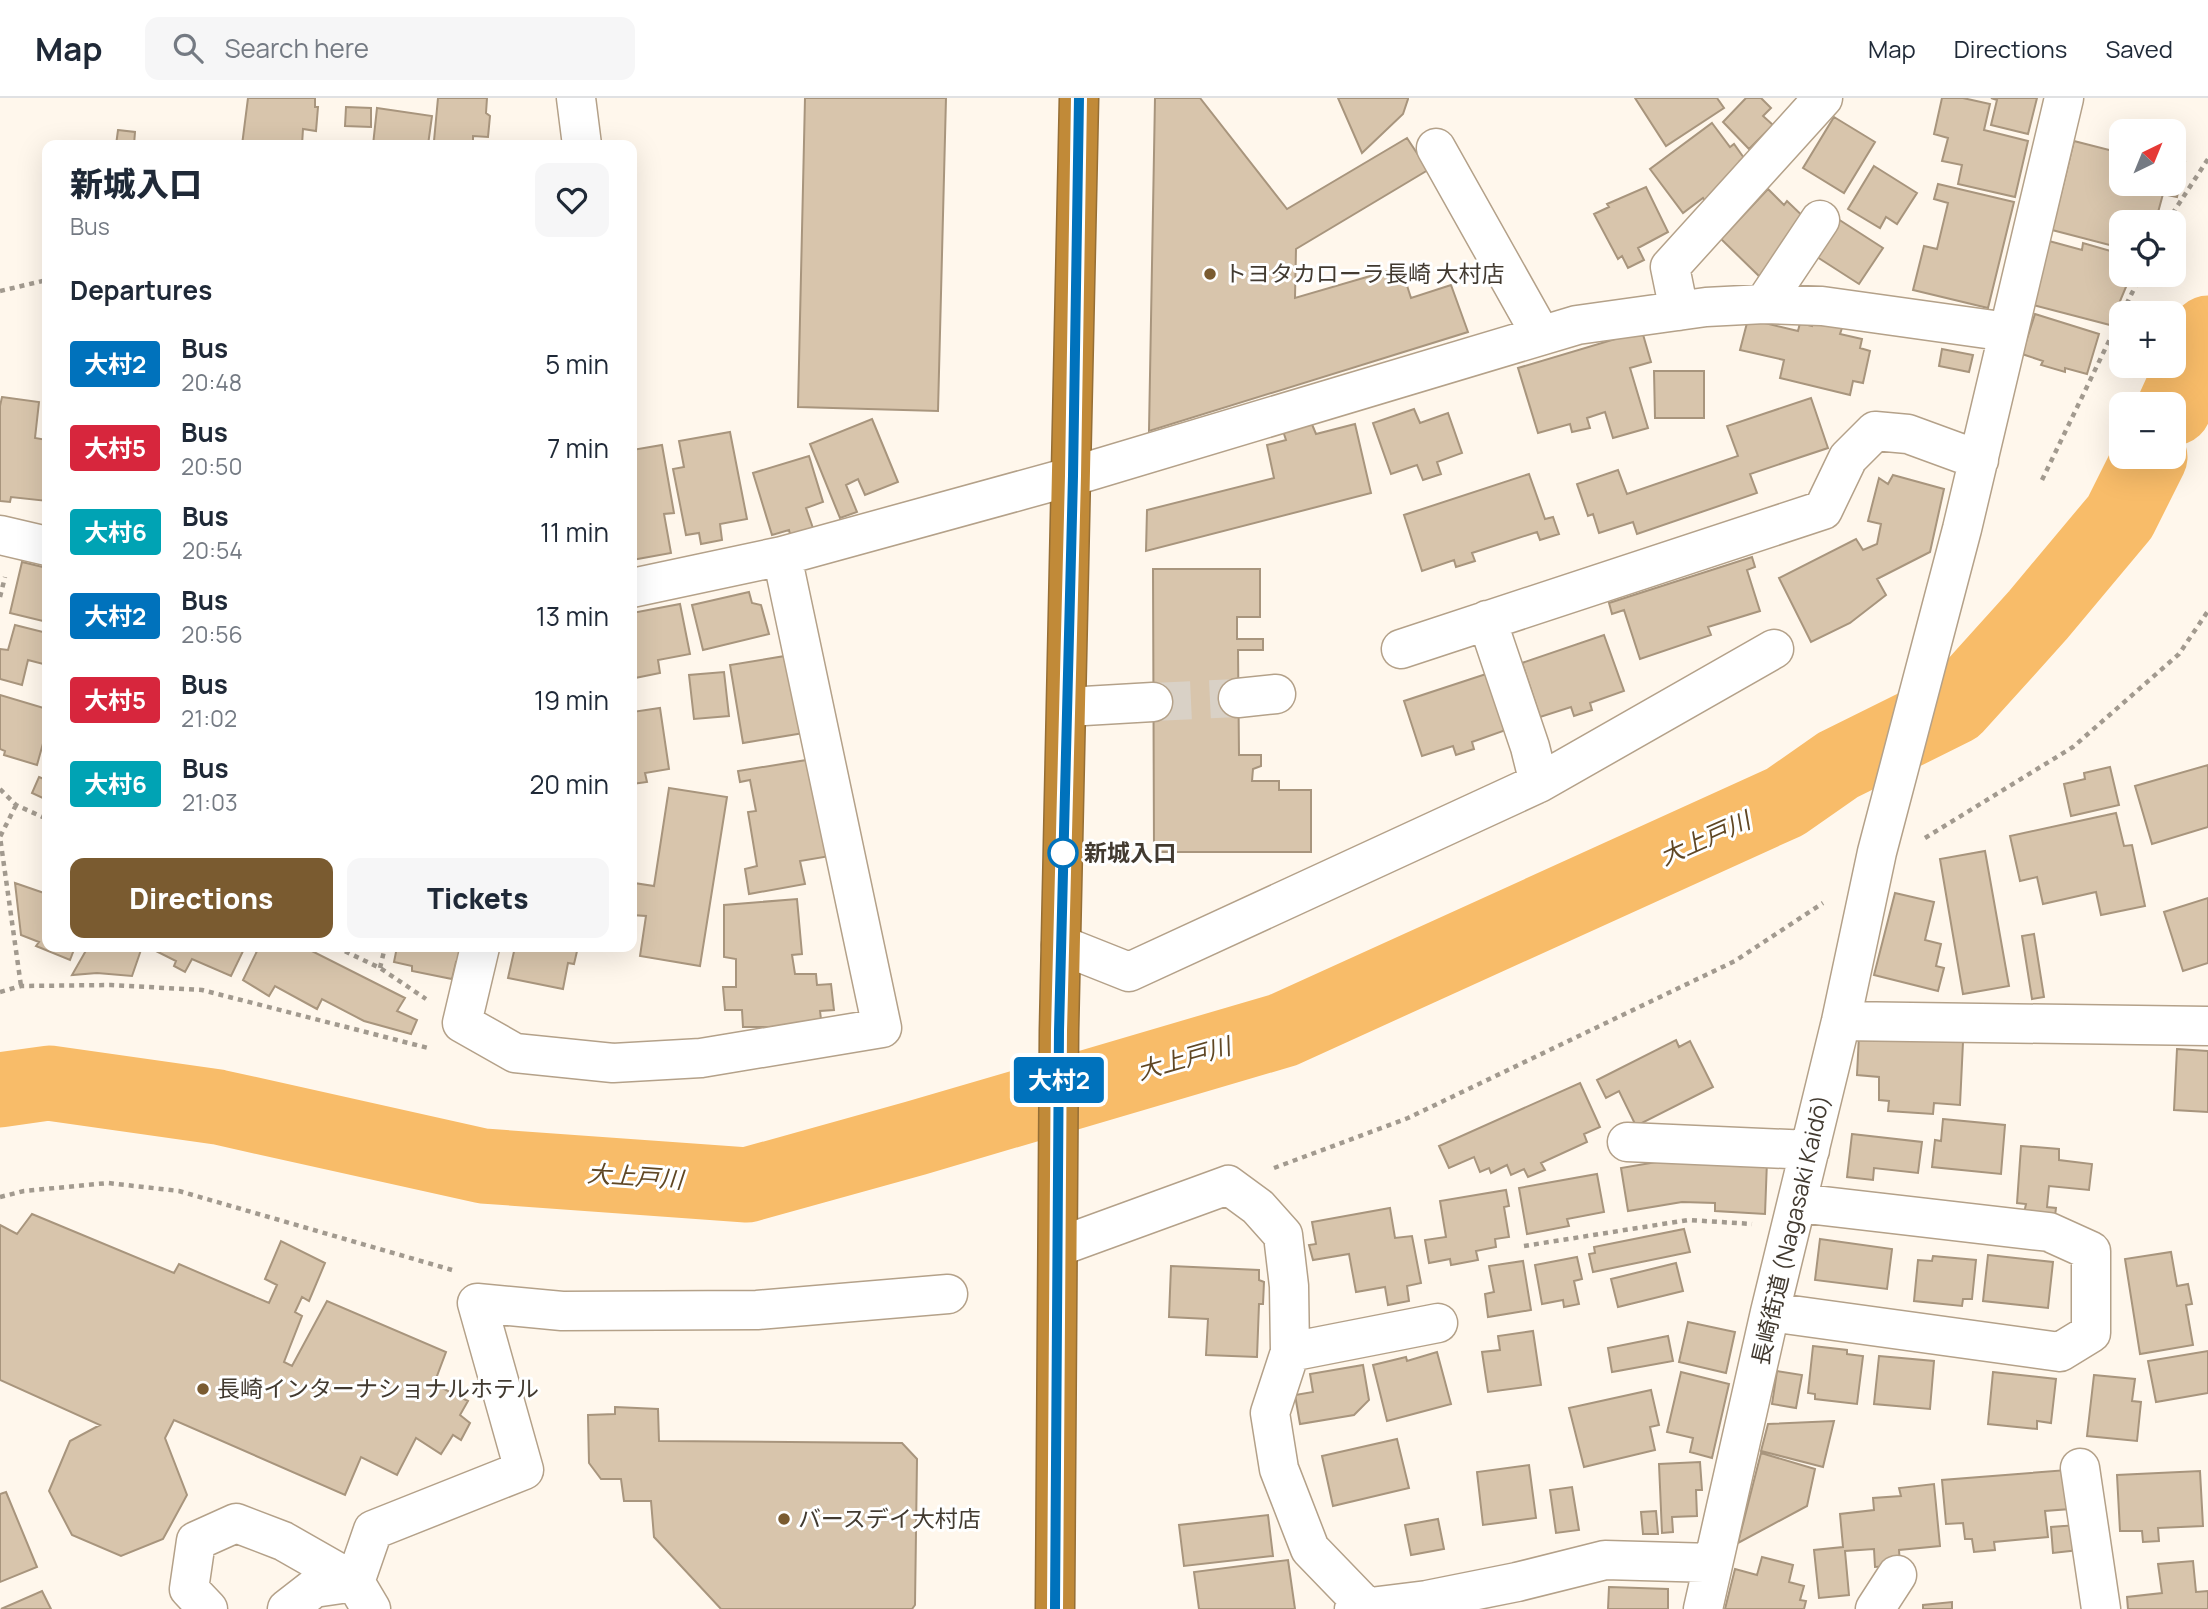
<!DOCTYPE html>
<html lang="en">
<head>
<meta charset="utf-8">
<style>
	body { margin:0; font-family:Manrope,"Noto Sans JP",sans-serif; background:#f6f6f7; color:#1f2937; height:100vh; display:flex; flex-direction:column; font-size:26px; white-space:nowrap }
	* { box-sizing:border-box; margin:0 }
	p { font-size:23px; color:#747a83 }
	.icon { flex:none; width:38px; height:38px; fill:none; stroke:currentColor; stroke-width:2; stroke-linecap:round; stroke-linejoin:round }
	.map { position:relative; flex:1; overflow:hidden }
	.details { position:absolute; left:42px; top:42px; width:595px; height:812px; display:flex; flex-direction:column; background:#fff; border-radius:14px; box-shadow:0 7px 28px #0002 }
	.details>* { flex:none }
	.badge { padding:0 14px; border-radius:5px; font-size:24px; line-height:46px }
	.needle { width:46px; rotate:43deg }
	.fabs { position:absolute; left:2109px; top:21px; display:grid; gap:14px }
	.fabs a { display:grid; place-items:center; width:77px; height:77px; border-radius:14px; background:#fff; box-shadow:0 7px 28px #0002; font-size:35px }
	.map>.badge { position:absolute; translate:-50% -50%; box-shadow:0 0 0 4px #fff }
	h2 { padding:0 28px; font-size:26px; line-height:63px }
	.round { display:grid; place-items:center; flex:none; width:74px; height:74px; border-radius:14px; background:#f6f6f7 }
	.headline { display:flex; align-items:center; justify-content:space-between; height:119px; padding:0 28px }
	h1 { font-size:33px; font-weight:800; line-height:52px }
	.action { display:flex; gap:14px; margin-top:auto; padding:14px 28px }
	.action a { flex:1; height:80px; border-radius:14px; background:#7a5b30; color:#fff; font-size:28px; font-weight:800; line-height:80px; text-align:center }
	.action a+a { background:#f6f6f7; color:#1f2937 }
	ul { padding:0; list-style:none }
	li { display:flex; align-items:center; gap:21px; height:84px; padding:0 28px }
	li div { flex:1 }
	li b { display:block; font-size:26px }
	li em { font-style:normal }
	li .badge { min-width:77px; font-weight:700; text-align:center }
	header { display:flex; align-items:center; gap:42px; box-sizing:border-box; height:98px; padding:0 35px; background:#fff; border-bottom:2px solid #e0e1e3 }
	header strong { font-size:33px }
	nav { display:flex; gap:38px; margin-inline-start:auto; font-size:24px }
	.search { width:490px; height:63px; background:#f6f6f7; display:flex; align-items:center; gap:18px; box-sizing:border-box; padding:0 24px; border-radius:14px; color:#747a83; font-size:26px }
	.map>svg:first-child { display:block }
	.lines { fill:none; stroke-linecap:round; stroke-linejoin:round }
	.river { stroke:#f8bc69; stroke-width:75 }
	.building { fill:#d8c5ac; stroke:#a8957d; stroke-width:2 }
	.minor-tunnel { stroke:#d9d1c6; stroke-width:38; stroke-dasharray:38 19; stroke-linecap:butt }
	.minor-casing { stroke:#b4a189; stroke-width:41 }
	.highway-casing { stroke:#956e35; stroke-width:41 }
	.path { stroke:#a29a8f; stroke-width:4.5; stroke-dasharray:5 5; stroke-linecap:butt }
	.minor { stroke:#fff; stroke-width:38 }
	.highway { stroke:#c18a38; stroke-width:38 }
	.line-casing { stroke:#fff; stroke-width:16 }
	.line { stroke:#0072bc; stroke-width:10 }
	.poi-dot { fill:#7a5b30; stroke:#fff; stroke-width:2.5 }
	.stop-dot { fill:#fff; stroke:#0072bc; stroke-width:3.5 }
	.labels { text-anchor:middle; stroke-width:6; stroke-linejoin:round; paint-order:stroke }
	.poi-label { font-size:23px; fill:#423a30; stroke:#fff; text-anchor:start }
	.stop-label { font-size:23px; font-weight:bold; fill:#423a30; stroke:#fff; text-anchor:start }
	.street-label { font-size:23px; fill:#423a30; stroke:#fff }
	.water-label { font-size:24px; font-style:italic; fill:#604724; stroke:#fff }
</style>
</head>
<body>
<header>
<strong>Map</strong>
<div class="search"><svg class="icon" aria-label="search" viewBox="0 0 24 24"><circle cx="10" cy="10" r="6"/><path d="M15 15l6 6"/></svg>Search here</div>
<nav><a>Map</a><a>Directions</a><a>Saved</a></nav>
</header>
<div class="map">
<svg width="2208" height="1511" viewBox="0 0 2208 1511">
	<rect width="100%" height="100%" fill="#fff7ec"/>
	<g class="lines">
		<path class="river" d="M2174,310L2208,235
			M0,992L49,985L218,1009L483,1068L747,1087L916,1040L1283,932L1785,704L1838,667L1955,609L2038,517L2120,419L2150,359"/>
	</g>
	<path class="building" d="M248,0H315V9H318L316,33L303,31L302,47H242Z
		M438,0H487L486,15L490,18L488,39L473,38V47L434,43Z
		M805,0H946L938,313L798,309Z
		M1155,0H1200L1287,111L1407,40L1428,72L1296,151L1295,200L1401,169L1411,200L1451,187L1468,234L1149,333Z
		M1338,0H1408V1L1403,16L1362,55Z
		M1635,0H1717L1724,10L1666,48Z
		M1746,0H1761L1771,10L1763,18L1773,27L1749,51L1723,24Z
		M1942,0H1963L1990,6L1984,32L2028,43L2015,99L1958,86L1962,67L1942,63L1948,40L1934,36Z
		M1991,0H2037L2028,36L1991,27L1997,2Z
		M346,9L371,10V29L345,28Z
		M377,10L432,18L428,47H373Z
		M1834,19L1875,44L1844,95L1803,70Z
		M1712,25L1730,49L1734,46L1744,60L1740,63L1745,69L1705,103L1703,100L1683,115L1650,71Z
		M118,32L135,34L134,47H116Z
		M2074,43L2121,55V86H2174V61L2185,64L2177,99L2163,96L2157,118L2152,117L2150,124H2121V150L2052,132Z
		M1874,68L1917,95L1897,126L1886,119L1880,130L1848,111Z
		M1938,86L2014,104L1988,210L1913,192L1924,148L1937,151L1948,105L1934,101Z
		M1646,89L1668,134L1638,150L1644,162L1628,170L1622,158L1618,161L1594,116L1609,109L1607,106Z
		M1768,91L1784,107L1787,103L1812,127L1761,180L1721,141Z
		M1838,121L1883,150L1859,186L1814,157Z
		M2049,143L2082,152L2083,145L2121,156V177H2131L2110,227L2033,207Z
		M2035,216L2099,236L2087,276L2065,270V274L2041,267L2043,263L2022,256Z
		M1748,221L1798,233L1800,225L1812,228L1813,223L1842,230L1840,236L1862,241L1860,250L1870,253L1863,285L1853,283L1850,297L1780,280L1784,262L1740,252Z
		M1642,233L1651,264L1630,270L1648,330L1613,340L1605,314L1587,320L1590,330L1572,334L1570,326L1538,335L1518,270Z
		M1942,251L1973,257L1969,274L1939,268Z
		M1654,273H1704V320H1655Z
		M2,299L39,304L35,340L47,342V403L11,399L10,404L0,403V308Z
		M1811,300L1828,350L1750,376L1757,395L1637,436L1633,424L1599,435L1593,416L1588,418L1577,386L1618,372L1627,396L1738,358L1727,328Z
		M1414,311L1420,325L1448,315L1462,355L1437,364L1441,376L1423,382L1417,367L1391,376L1373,325Z
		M872,321L898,384L865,397L858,381L846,387L857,414L840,420L810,346Z
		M1311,324L1316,336L1355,326L1371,395L1146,453L1147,412L1274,380L1267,347L1286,342L1283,333Z
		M730,334L747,421L720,426L722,442L701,446L699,435L686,437L673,371L684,369L679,343Z
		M662,347L674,415L664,416L671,455L632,462V352Z
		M809,358L823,404L806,410L814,433L791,440L789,432L772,437L753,375Z
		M1529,376L1545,421L1553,419L1559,436L1540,442L1537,434L1472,455L1475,463L1456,469L1454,462L1422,473L1404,417Z
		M1893,377L1944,391L1930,454L1877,481L1886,497L1850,525L1811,544L1779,480L1856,441L1863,452L1877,446L1881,426L1868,423L1879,380L1888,386Z
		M1752,459L1755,469L1747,472L1760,513L1708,529L1711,537L1640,561L1624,512L1612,516L1609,505Z
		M22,464L47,470V524L10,515Z
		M1153,471H1260V519H1237V541H1263V552H1238L1239,657H1261V668L1253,671L1252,683H1279V692H1311V754H1154Z
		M749,494L752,505L761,507L769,536L703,552L692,507Z
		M680,506L690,556L658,562L660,575L635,580L632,563V515Z
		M15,527L47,535V567L28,562L22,587L0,581V551L8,552Z
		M1604,537L1624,593L1590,605L1592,612L1574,618L1571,609L1540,619L1522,565Z
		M785,558L804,635L743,645L730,567Z
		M724,574L729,618L694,621L689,577Z
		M1486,576L1506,632L1472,644L1474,651L1456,657L1453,648L1422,658L1404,603Z
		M0,597L47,611V631L37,667L4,657L5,653L0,651Z
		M660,610L669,671L645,675L647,684L632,686V614Z
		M813,661L830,758L800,763L805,786L749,796L745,771L757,768L748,714L756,713L750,682L740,684L738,673Z
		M2208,667V729L2152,746L2135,688Z
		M2110,669L2119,707L2071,718L2064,686L2085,681L2084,675Z
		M39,679L46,682L47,679V702L32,695Z
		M669,690L727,699L700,868L640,858L646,818L632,817L634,785L654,788Z
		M2116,715L2124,748L2132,747L2145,808L2101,817L2096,794L2043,806L2037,779L2020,783L2010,738Z
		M1985,753L2009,888L1963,896L1940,761Z
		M15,785L47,796V849H75L70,862L36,848L39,844L21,837Z
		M1895,795L1934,804L1925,842L1941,846L1936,868L1944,870L1938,893L1874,877Z
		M2208,800V865L2183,873L2164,814Z
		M797,801L802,856L792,857L795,876H816L817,887L831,886L834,912L820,913L822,929H743L742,912H725L723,889H736V861L724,859V807Z
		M2034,836L2044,899L2032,901L2022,838Z
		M88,849H142L132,878L97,875L72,877Z
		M148,849H245L231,878L192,861L185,874L174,868L176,863Z
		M259,849H304L405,900L397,913L417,922L411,936L364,923L322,901L317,911L275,888L269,898L243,882Z
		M397,849H468L464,866L456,864L452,881L412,873V868L394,864Z
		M515,849H578L574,866L568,865L563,891L508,880Z
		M1859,937L1963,944L1960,1007L1934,1005L1933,1016L1888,1013L1889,1003L1879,1002V979L1857,977Z
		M1676,942L1679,949L1690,943L1713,989L1636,1028L1619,993L1606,1000L1597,982Z
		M2177,951L2208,953V1014L2174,1012Z
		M1580,985L1600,1029L1584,1036L1587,1044L1541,1065L1545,1072L1528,1079L1524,1071L1511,1077L1507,1067L1491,1075L1489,1070L1480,1074L1474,1059L1449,1070L1439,1048Z
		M1943,1021L2005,1027L2001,1076L1932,1069L1935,1042L1941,1043Z
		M1852,1036L1922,1044L1918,1075L1874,1070L1873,1082L1847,1079Z
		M2021,1048L2059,1051V1062L2092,1066L2089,1092L2049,1088L2047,1109L2056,1110L2055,1118L2024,1115L2026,1106L2017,1105Z
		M1686,1059L1767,1063L1765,1116L1715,1113V1105L1682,1104L1628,1113L1621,1070Z
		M1597,1076L1604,1114L1567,1121L1569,1128L1527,1136L1519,1090Z
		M1506,1092L1509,1108L1504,1109L1509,1139L1495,1141L1496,1149L1476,1153L1478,1162L1451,1167L1450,1161L1429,1165L1425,1142L1446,1139L1440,1103Z
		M1390,1110L1395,1140L1412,1138L1421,1185L1407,1188L1409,1203L1388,1207L1385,1189L1356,1194L1349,1156L1313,1162L1309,1147L1316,1146L1312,1124Z
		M32,1116L174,1175L179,1166L269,1205L277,1187L265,1181L281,1143L325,1165L309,1203L302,1199L295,1214L302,1218L284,1264L292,1268L327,1203L446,1254L434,1286L468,1303L460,1317L470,1325L461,1342L453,1337L441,1356L416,1340L397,1377L361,1359L345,1397L174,1322L165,1340L187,1397L163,1441L121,1458L72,1437L49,1393L70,1343L100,1327L0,1282V1127L17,1136Z
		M1684,1131L1690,1154L1593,1174L1589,1156L1595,1155L1594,1149Z
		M1820,1141L1892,1151L1887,1191L1815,1182Z
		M2171,1154L2177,1188L2188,1186L2192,1206L2186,1207L2193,1247L2140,1256L2125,1161Z
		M1988,1157L2053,1164L2048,1210L1983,1203Z
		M1933,1158L1976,1162L1972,1201H1963L1962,1208L1914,1203L1918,1162L1932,1163Z
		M1577,1159L1582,1181L1574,1183L1579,1206L1564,1209L1563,1202L1542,1206L1535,1167Z
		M1523,1163L1531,1212L1488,1219L1485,1196L1494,1194L1489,1168Z
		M1676,1165L1683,1193L1618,1209L1611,1181Z
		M1171,1168L1259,1172V1182L1264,1184L1263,1206H1259L1257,1259L1206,1257L1208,1221L1169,1219Z
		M1688,1224L1735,1234L1726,1275L1679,1264Z
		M1533,1233L1541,1287L1488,1294L1482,1254L1500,1252L1498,1238Z
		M1668,1238L1673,1263L1612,1274L1608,1250Z
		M1813,1248L1847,1252V1256L1863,1258L1857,1306L1815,1301V1296L1808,1295Z
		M2208,1253V1295L2156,1304L2148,1263Z
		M1437,1254L1451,1306L1387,1323L1373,1267L1406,1259L1407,1263Z
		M1879,1258L1934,1263L1930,1311L1874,1306Z
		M1363,1267L1369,1302L1354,1317L1300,1326L1295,1297L1313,1294L1310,1276Z
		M1777,1273L1802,1277L1796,1310L1772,1306Z
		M1681,1274L1729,1286L1712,1360L1690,1354L1693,1340L1667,1334Z
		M1993,1274L2056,1281L2051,1325L2037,1323V1331L1988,1326Z
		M2094,1277L2135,1281L2132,1303L2141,1304L2137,1343L2087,1338Z
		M1651,1292L1659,1327L1650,1329L1655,1352L1584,1369L1569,1310Z
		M615,1309L658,1311L659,1343L902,1345L917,1361L915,1507L912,1511H721L654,1439L651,1403H624L621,1381H601L589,1365L588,1317L615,1316Z
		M1834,1323L1823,1369L1761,1353L1768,1326Z
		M1397,1341L1409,1390L1333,1408L1322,1358Z
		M1761,1355L1815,1371L1807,1408L1738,1445Z
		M1700,1364L1702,1392H1696L1697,1418L1672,1419L1673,1434L1662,1435L1659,1366Z
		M1529,1367L1536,1420L1483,1427L1477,1374Z
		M2067,1372L2070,1411L2045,1413L2048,1439L1994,1444L1995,1452L1974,1454L1972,1441H1965L1963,1425L1946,1426L1942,1382Z
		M2200,1373L2203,1428L2158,1430L2159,1443L2143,1444L2142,1433H2120L2117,1377Z
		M1934,1386L1940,1448L1899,1452L1900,1467L1875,1469L1874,1451L1845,1453L1849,1497L1819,1500L1814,1452L1843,1449L1840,1416L1874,1412L1873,1400L1901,1398L1899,1390Z
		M1572,1389L1579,1432L1556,1435L1550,1392Z
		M6,1394L37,1469L0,1484V1396Z
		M1656,1413L1658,1436H1643L1641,1414Z
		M1268,1417L1273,1458L1184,1468L1179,1427Z
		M1438,1421L1444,1451L1411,1457L1405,1427Z
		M2077,1427L2079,1452L2053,1455L2051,1429Z
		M1762,1459L1793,1467L1789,1484L1804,1488L1800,1502L1806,1503L1804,1511H1725L1735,1471L1757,1477Z
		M1288,1462L1295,1511H1199L1194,1474Z
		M2193,1463L2196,1494L2208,1493V1511H2128L2127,1499L2162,1495L2158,1466Z
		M1609,1489L1668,1491V1511H1608Z
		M42,1493L51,1511H1Z
		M1952,1504V1511H1923V1507Z"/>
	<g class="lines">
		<path class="minor-tunnel" d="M1153,604L1238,600"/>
		<g class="minor-casing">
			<path id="minor" d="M576,0L582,47
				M1436,50L1541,237
				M1764,206L1820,122
				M1679,213L1670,169L1823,0
				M0,437L47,448
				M632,490L782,458L1073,378L1577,227L1706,209L1764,206L1822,208L2008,234
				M1401,551L1823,412L1848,360L1875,333L1908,336L1979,362
				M1238,600L1276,596
				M1067,609L1153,604
				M1539,685L1774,551
				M1061,847L1129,874L1539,685L1530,649L1487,522
				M480,849L462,925L515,955L613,965L701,960L882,930L782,458
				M1841,923L2208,928
				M1627,1044L1810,1052
				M1058,1149L1228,1087L1258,1109L1283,1137L1289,1188L1290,1254L1270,1315L1279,1371L1310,1451L1366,1509
				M1770,1214L2060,1254L2091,1235V1153L2049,1134L1798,1105
				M1290,1254L1438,1225
				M2080,1370L2101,1511
				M355,1484L373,1432L524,1372L477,1205L562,1213L757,1212L948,1196
				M208,1511L189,1491L196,1443L236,1425L283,1443L355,1484L371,1511
				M287,1511L314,1490L355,1484
				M1354,1511L1427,1502L1517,1484L1605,1462L1713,1465
				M1703,1511L1770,1214L1841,923L1877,754L1962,431L2064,0
				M1875,1511L1897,1477"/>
		</g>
		<g class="highway-casing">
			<path id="highway" d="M1055,1511L1059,933L1079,0"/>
		</g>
		<path class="path" d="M2167,124L2208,61
			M0,193L47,182
			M2122,215L2141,177
			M2042,382L2121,218
			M0,499L5,479
			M0,691L16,707L47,721
			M16,707L0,739L21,888
			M1925,740L2073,649L2179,556L2208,513
			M336,849L380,870L426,901
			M380,870L385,849
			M0,894L21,888L111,887L202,892L428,950
			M1274,1070L1408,1020L1735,863L1823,805
			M0,1099L24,1093L108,1085L179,1093L452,1172
			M1524,1148L1688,1122L1752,1126"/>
		<use href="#minor" class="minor"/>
		<use href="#highway" class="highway"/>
	</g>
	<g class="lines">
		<g class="line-casing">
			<path id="line" d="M1055,1511L1059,933L1073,378L1079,0"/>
		</g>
		<use href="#line" class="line"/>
	</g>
	<g class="poi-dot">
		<circle cx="1210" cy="176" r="7"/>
		<circle cx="203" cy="1291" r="7"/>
		<circle cx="784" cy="1421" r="7"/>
	</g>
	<circle class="stop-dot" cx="1063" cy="755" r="14"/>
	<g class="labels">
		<g class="poi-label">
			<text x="1224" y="184">トヨタカローラ長崎 大村店</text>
			<text x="217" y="1299">長崎インターナショナルホテル</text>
			<text x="798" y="1429">バースデイ大村店</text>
		</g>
		<g class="stop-label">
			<text x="1084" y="763">新城入口</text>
		</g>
		<g class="street-label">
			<text transform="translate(1791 1132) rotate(-77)" y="8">長崎街道 (Nagasaki Kaidō)</text>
		</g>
		<g class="water-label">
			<text transform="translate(1705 741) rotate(-24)" y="8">大上戸川</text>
			<text transform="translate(1184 961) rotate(-16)" y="8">大上戸川</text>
			<text transform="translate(635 1079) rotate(4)" y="8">大上戸川</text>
		</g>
	</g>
</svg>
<div class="fabs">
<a><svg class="needle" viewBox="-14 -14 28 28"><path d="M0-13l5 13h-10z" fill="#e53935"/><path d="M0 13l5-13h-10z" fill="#747a83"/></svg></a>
<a><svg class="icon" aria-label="locate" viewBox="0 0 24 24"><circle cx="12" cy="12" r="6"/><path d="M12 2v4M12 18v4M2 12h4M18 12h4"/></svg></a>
<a>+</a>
<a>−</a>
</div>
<b class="badge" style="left:1059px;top:982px;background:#0072bc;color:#fff">大村2</b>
<section class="details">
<div class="headline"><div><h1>新城入口</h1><p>Bus</p></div><a class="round"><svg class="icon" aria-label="heart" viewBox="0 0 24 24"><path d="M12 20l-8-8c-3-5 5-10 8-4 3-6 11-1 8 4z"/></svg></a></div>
<h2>Departures</h2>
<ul>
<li><span class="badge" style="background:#0072bc;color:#fff">大村2</span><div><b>Bus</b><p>20:48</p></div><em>5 min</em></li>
<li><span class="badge" style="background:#d7263d;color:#fff">大村5</span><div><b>Bus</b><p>20:50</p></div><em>7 min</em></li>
<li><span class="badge" style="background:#00a3b4;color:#fff">大村6</span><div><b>Bus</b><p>20:54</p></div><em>11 min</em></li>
<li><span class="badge" style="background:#0072bc;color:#fff">大村2</span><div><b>Bus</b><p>20:56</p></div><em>13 min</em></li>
<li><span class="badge" style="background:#d7263d;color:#fff">大村5</span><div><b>Bus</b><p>21:02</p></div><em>19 min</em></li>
<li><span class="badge" style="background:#00a3b4;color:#fff">大村6</span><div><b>Bus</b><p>21:03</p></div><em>20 min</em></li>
</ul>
<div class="action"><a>Directions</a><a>Tickets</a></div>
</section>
</div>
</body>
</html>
